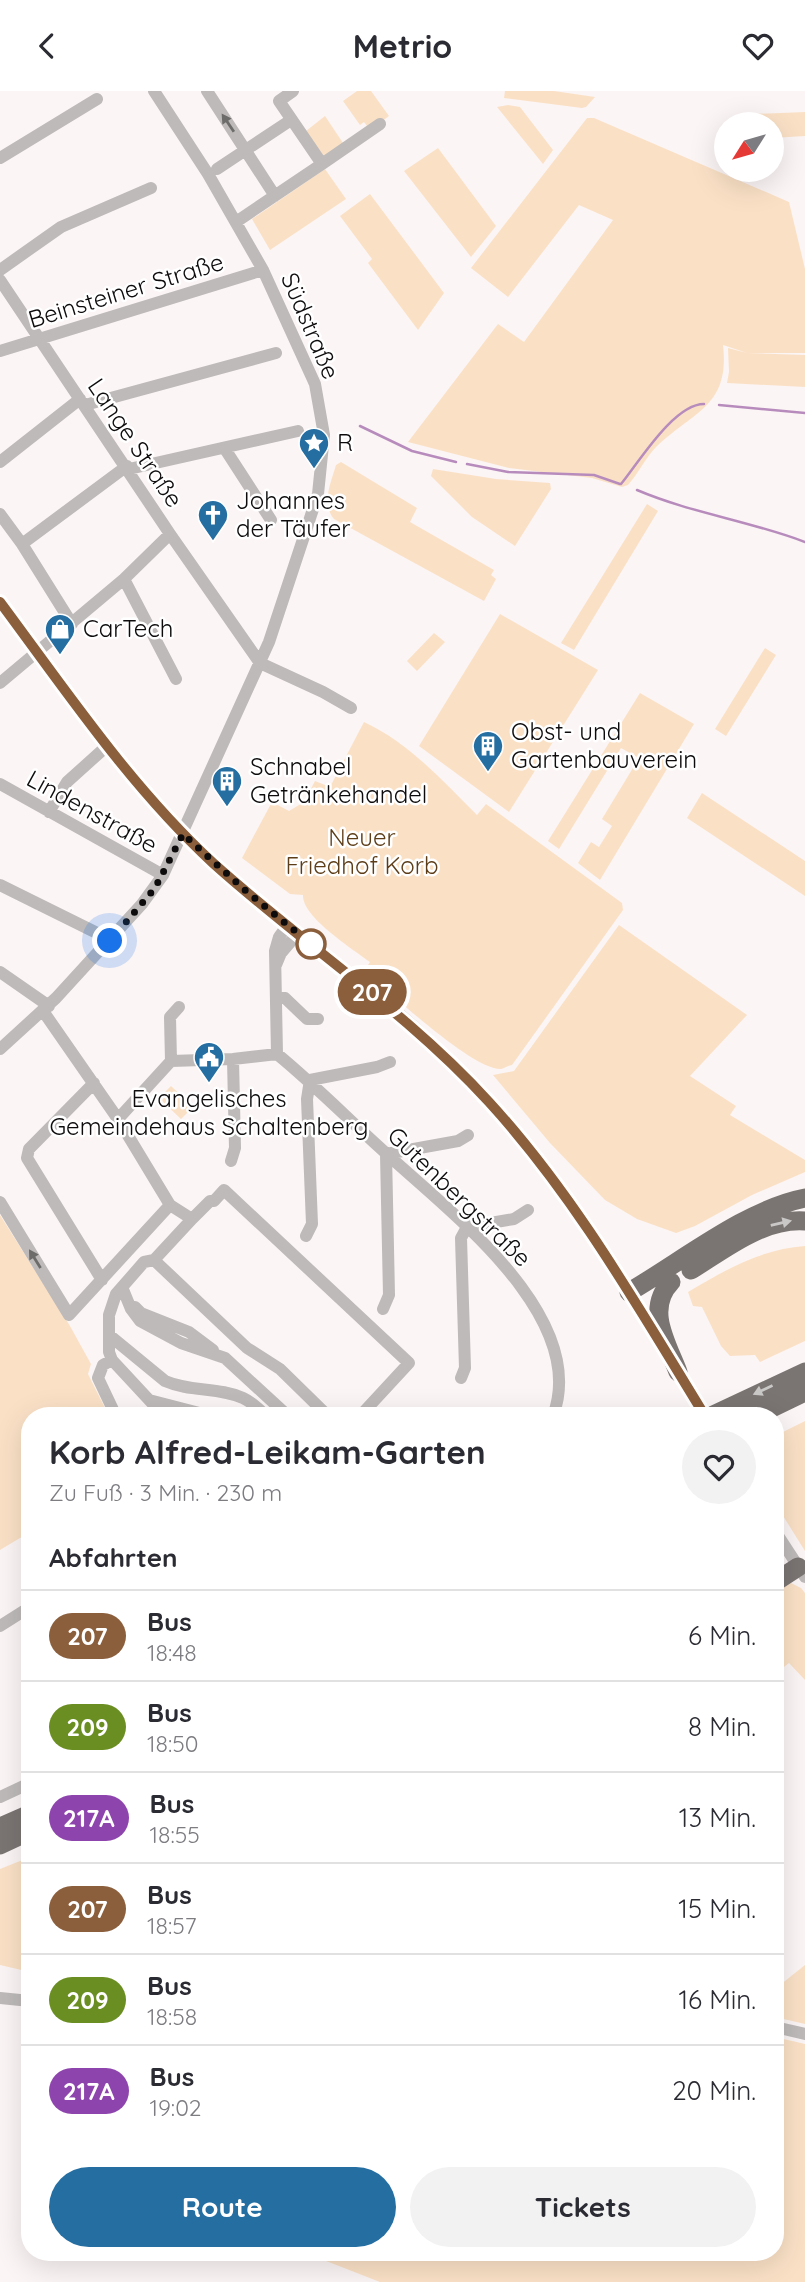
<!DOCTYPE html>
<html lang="de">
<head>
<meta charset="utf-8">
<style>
	body { margin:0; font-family:Quicksand,sans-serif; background:#f2f2f3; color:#2b2b33; height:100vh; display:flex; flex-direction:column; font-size:26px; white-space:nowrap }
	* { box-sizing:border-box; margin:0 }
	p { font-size:23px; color:#7c7c81 }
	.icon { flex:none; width:38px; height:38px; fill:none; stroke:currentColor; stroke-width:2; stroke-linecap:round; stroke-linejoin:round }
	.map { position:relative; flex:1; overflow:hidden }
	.sheet { position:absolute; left:21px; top:1316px; width:763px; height:854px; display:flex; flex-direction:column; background:#fff; border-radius:28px; box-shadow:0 7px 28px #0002 }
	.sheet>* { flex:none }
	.badge { padding:0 14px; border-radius:23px; font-size:24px; line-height:46px }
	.needle { width:46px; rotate:233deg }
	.fabs { position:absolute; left:714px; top:21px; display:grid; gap:14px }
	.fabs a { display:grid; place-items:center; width:70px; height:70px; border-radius:50%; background:#fff; box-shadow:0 7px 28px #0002; font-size:35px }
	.you { position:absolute; width:35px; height:35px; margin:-18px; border:5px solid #fff; border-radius:50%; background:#1a73e8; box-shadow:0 0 0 10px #1a73e833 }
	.map>.badge { position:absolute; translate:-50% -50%; box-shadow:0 0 0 4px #fff }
	h2 { padding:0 28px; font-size:26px; line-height:63px }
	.round { display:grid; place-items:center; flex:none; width:74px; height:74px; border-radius:37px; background:#f2f2f3 }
	.headline { display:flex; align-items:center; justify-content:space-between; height:119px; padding:0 28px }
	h1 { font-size:33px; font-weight:800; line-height:52px }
	.action { display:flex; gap:14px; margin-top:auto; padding:14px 28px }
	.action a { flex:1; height:80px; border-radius:42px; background:#246ea2; color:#fff; font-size:28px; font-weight:800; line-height:80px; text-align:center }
	.action a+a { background:#f2f2f3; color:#2b2b33 }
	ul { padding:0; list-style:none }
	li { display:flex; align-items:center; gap:21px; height:91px; padding:0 28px; border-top:2px solid #e1e1e2 }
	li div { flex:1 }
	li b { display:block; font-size:26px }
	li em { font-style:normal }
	li .badge { min-width:77px; font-weight:700; text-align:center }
	header { display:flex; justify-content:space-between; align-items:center; height:91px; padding:0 28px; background:#fff; font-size:32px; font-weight:800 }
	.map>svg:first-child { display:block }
	.green { fill:#fae1c6 }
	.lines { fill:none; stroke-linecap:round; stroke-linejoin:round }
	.stream { stroke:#b78cbd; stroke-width:2.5 }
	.minor { stroke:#bdbab9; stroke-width:12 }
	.highway { stroke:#7a7573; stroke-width:19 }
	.oneway { fill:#6e6b6b }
	.oneway2 { fill:#cac8c7 }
	.line-casing { stroke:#fff; stroke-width:16 }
	.line { stroke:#8b5e3c; stroke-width:10 }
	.walk { stroke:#0d0b0b; stroke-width:7; stroke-dasharray:0 12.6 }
	.stop-dot { fill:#fff; stroke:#8b5e3c; stroke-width:3.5 }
	.labels { text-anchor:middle; stroke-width:5; stroke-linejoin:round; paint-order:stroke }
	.street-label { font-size:24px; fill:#0d0b0b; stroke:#fff }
	.poi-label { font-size:24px; fill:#0d0b0b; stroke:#fff; text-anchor:start }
	.park-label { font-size:24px; fill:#5d3d17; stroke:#fff }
</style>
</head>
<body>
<header><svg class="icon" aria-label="back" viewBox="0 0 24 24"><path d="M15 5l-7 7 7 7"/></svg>Metrio<svg class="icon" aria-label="heart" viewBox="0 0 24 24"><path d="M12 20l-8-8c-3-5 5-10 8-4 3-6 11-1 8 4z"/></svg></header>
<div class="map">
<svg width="805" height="2191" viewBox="0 0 805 2191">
	<rect width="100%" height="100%" fill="#fcf5f5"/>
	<path class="green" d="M357,0H371L389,25L381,31L367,35L364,31L360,34L343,10Z
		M505,0H554L595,6L586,16L582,17L504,7Z
		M508,14L520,16L553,59L543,73L497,16Z
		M805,21V45L772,47V33H745L753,23Z
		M325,25L343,52L327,65L323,64L306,40Z
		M587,27H594L789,111L805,178V262H748L805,264V296L727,292L729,281L728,257L747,262L723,254C730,315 694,320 657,355C645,367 639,382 628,394L622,396L592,387L509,377L408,351L498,233L524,251L613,129L579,114L508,206L471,177Z
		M438,57L496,135L471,166L404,80Z
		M325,78L346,108L270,159L252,128Z
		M370,103L444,202L418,239L368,172L372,168L340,125Z
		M341,371L417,417L410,431L494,479L491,484L496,488L484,510L334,428C321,413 331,391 336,374Z
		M433,378L496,388L550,392L551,398L515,455L472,426L431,385Z
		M647,413L658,420L574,559L561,552Z
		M500,523L598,579L509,721L419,655Z
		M434,542L445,551L417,580L407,570Z
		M765,557L776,564L726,645L715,638Z
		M640,602L694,633L600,789L578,772L591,751L599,756L612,735L602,728L639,667L621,657L559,758L548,750Z
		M364,631C409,652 442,689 477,724L486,713L622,812L623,819L512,974C508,975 505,977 501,978C472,979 390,901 364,880L370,871C353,858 302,826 303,804L290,803L242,767L272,711L289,720L304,711L315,690L330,696Z
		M702,702L805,770V805L687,727Z
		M619,834L747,924L690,985L736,1015L730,1024L805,1069V1081L752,1104L695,1135L676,1142L637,1128L605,1109L550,1052L493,984L514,980Z
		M171,995L193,1016L181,1028L159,1007Z
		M0,1124L70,1235L91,1273L88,1283L109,1325H30V1441L0,1459Z
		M805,1155V1250L760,1271L755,1264L730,1265L721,1255L702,1216L693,1215L688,1201C725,1179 761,1158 805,1155Z
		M805,1330V1460L775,1412V1345Z
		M791,1492L801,1497L805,1502V1589L789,1572L775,1583V1497Z
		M30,1766V1881L0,1874V1778Z
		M805,1874V1933L775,1926V1898Z
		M775,1946L805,1953V2191H380L303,2161H775Z"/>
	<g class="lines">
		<path class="stream" d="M719,314L805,322
			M360,335L412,360L456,371
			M467,373L508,381L594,384L620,393
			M621,393C639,371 674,313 704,313
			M637,399C691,422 750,430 805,451"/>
		<path class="minor" d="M207,0L275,105
			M0,67L97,8
			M322,73L380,33
			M217,78L291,29
			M236,131L322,73L279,10L293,0
			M0,179L61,136L151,97
			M0,189L170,443L260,572L323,601L351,617
			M0,260L263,179
			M85,314L276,262
			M225,358L271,429
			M0,371L80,308
			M129,378L298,340
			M0,423L22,453L72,533
			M22,453L127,375
			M124,488L176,588
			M0,511C58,590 113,674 184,743C217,775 251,806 287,834C328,868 372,898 412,934C514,1026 588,1133 659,1250
			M0,592L124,488L170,443
			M0,693L163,784
			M49,721L67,691L107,655
			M0,794L99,843L110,850
			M276,874L281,862L298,842
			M0,881L49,915
			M277,906L285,907L307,928H318
			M43,920L118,1028L170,1114L192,1128L154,1169L144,1171L116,1203L109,1224V1261L112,1269L164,1325
			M0,958L56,907L142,813L163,784L269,551L318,403L324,344L315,293L263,179L208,83L154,0
			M277,963L275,860L279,846L287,835
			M171,970L170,926L179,916
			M94,992L29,1058L27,1067L102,1189
			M118,1028L171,970L233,968L277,963C316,995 351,1031 388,1064C451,1122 590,1226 553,1325
			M231,1070L235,1057L233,968
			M0,1111L69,1224L170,1114
			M192,1128L210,1110H214L224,1099L409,1272L360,1325
			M306,1145L312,1133L307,1008L310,989L377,976L390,971
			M154,1169L247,1257L280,1278L328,1325
			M122,1196L131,1218L140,1230L181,1252L225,1267L288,1325
			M135,1216L141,1222L189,1241L213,1259
			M383,1218L389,1204L386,1063L458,1050L468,1044
			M109,1244L165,1290C190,1301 219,1296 243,1307C252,1311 259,1318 266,1325
			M112,1269L103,1274L98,1287L116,1325
			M676,1277L704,1325
			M461,1287L465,1277L461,1147L467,1136L514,1128L528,1119
			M149,1309L211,1325
			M775,1440L805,1486
			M0,1535L30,1516
			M0,1706L30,1692
			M0,1907L30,1910
			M775,1936L805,1943"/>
		<path class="highway" d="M691,1179C725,1158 763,1127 805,1130
			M671,1191C645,1218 667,1252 678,1281
			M629,1201C681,1171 747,1118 805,1107
			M711,1325L805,1281
			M755,1325L805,1301
			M775,1491L798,1476
			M0,1736L30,1723
			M0,1754L30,1740"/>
	</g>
	<defs><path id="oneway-solid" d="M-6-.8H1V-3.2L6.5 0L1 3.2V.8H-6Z" transform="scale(1.75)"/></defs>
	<g class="oneway">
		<use href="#oneway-solid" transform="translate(228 32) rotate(-124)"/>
		<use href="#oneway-solid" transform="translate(35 1168) rotate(-122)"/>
	</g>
	<g class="oneway2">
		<use href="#oneway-solid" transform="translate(781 1132) rotate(-13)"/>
		<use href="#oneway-solid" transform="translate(763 1299) rotate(155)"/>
	</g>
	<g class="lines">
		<g class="line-casing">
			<path id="line" d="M0,511C67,601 130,695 213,772C304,854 406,920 489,1011C575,1105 638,1216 705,1325"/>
		</g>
		<use href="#line" class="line"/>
		<path class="walk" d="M110,850L155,797L183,743L246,800L311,853"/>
	</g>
	<defs>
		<g id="sight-pin" transform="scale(1.575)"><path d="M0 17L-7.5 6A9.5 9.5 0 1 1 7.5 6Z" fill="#246ea2" stroke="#fff"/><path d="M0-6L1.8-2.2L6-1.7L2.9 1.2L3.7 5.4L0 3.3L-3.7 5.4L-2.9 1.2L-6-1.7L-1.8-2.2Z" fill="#fff"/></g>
		<g id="church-pin" transform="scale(1.575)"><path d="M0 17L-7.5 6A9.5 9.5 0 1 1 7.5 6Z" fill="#246ea2" stroke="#fff"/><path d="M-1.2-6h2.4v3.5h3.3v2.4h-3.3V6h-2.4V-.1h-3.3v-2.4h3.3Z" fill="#fff"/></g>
		<g id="shop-pin" transform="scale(1.575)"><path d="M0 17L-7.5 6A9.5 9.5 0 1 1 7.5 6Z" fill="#246ea2" stroke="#fff"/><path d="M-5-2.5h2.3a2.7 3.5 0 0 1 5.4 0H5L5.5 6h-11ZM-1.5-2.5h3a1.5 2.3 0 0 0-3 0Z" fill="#fff"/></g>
		<g id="building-pin" transform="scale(1.575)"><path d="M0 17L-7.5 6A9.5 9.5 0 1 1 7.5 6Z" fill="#246ea2" stroke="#fff"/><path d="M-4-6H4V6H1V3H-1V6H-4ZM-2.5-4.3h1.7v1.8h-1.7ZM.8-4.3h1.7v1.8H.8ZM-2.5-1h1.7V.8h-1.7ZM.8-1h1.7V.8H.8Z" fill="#fff"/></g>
		<g id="civic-pin" transform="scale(1.575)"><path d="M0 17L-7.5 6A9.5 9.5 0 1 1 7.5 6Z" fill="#246ea2" stroke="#fff"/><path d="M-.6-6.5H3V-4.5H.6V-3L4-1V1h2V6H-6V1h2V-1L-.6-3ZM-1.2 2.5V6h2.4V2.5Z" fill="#fff"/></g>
	</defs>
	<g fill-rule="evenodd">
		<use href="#sight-pin" x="314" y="352"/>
		<use href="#church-pin" x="213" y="424"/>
		<use href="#shop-pin" x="60" y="538"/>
		<use href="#building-pin" x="488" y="655"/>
		<use href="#building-pin" x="227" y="690"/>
		<use href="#civic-pin" x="209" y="966"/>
	</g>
	<circle class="stop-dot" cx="311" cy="853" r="14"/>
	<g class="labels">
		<g class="street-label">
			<text transform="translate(126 200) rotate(-17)" y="8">Beinsteiner Straße</text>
			<text transform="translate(310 235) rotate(67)" y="8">Südstraße</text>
			<text transform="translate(135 352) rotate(56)" y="8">Lange Straße</text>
			<text transform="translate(92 721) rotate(29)" y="8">Lindenstraße</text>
			<text transform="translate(459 1106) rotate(44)" y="8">Gutenbergstraße</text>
		</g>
		<g class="poi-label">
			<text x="337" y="360">R</text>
			<text x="236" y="418">Johannes<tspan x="236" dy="28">der Täufer</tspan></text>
			<text x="83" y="546">CarTech</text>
			<text x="511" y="649">Obst- und<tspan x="511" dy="28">Gartenbauverein</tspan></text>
			<text x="250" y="684">Schnabel<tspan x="250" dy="28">Getränkehandel</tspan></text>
			<text x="209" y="1016" text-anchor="middle">Evangelisches<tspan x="209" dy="28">Gemeindehaus Schaltenberg</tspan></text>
		</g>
		<g class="park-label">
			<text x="362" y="755">Neuer<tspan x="362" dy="28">Friedhof Korb</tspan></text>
		</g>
	</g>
</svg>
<div class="fabs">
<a><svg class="needle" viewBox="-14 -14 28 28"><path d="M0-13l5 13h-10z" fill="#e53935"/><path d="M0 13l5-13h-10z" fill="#7c7c81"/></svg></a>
</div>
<div class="you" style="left:110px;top:850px"></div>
<b class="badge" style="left:372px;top:901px;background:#8b5e3c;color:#fff">207</b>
<section class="sheet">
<div class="headline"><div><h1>Korb Alfred-Leikam-Garten</h1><p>Zu Fuß · 3 Min. · 230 m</p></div><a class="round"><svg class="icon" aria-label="heart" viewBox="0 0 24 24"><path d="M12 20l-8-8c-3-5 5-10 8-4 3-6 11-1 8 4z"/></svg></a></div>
<h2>Abfahrten</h2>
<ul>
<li><span class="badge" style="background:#8b5e3c;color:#fff">207</span><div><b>Bus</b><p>18:48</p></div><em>6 Min.</em></li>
<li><span class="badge" style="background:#6b8e23;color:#fff">209</span><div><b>Bus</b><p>18:50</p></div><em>8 Min.</em></li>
<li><span class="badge" style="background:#8e44ad;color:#fff">217A</span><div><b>Bus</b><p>18:55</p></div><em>13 Min.</em></li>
<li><span class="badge" style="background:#8b5e3c;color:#fff">207</span><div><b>Bus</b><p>18:57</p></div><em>15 Min.</em></li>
<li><span class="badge" style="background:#6b8e23;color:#fff">209</span><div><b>Bus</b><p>18:58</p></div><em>16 Min.</em></li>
<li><span class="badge" style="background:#8e44ad;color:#fff">217A</span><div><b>Bus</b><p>19:02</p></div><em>20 Min.</em></li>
</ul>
<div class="action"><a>Route</a><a>Tickets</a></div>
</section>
</div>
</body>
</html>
